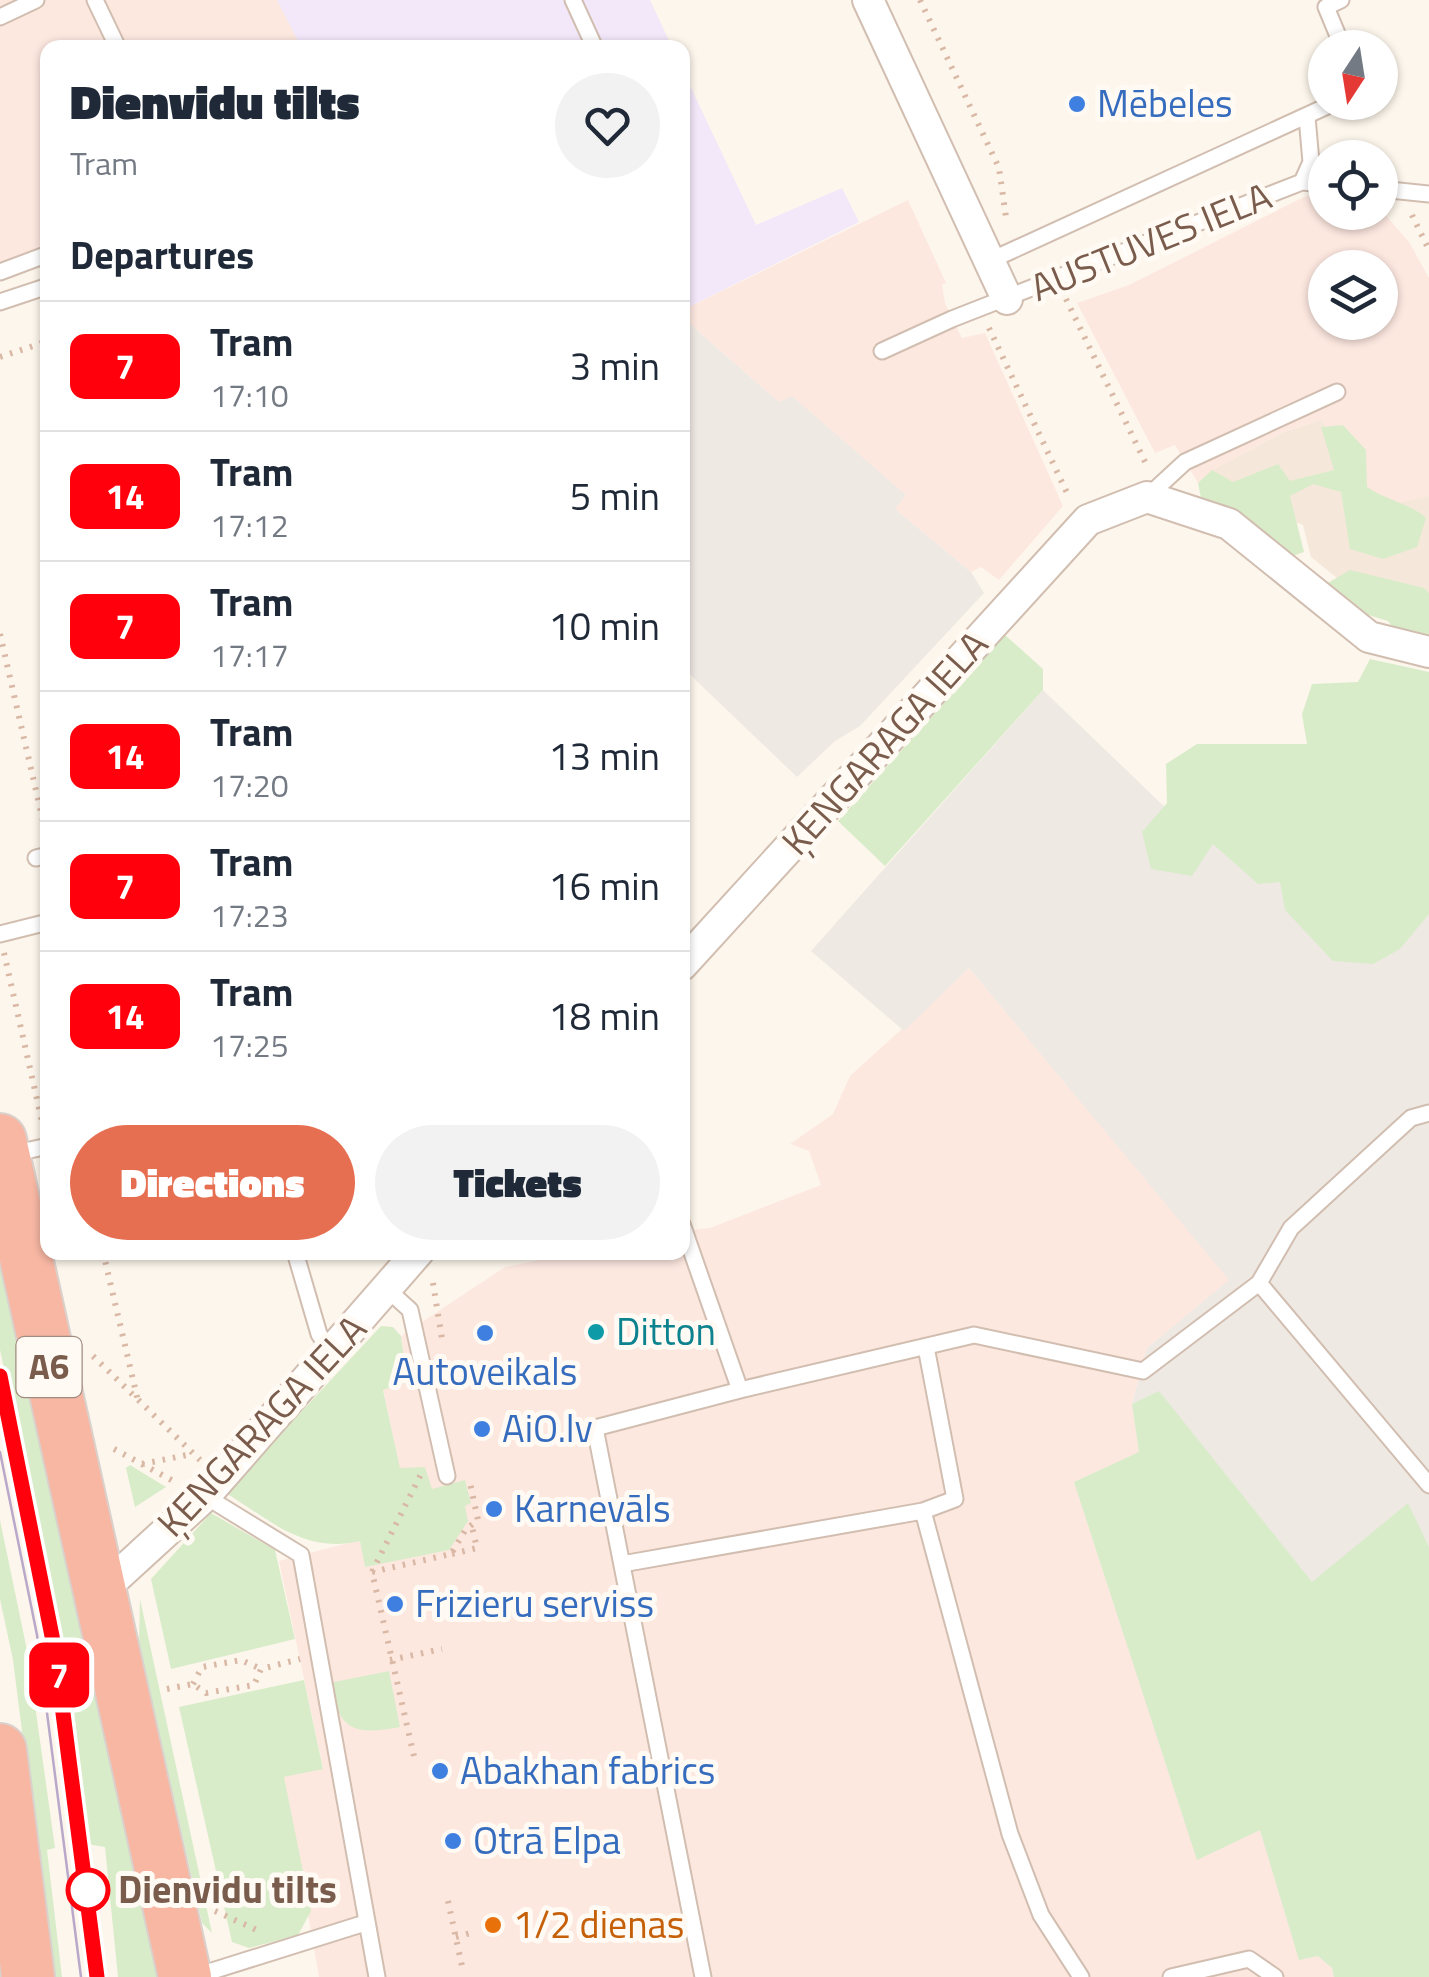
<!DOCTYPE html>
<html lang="en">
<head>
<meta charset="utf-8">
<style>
	body { margin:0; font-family:"Titillium Web",sans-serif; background:#f2f2f3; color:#1f2937; height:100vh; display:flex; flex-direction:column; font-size:38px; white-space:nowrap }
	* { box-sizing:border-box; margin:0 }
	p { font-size:32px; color:#747a83 }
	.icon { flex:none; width:55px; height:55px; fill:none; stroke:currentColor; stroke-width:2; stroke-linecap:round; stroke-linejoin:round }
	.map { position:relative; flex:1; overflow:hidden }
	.drawer { position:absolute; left:40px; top:40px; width:650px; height:1220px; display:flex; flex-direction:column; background:#fff; border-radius:20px; box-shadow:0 2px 8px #0004 }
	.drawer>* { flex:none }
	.badge { padding:0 20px; border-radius:15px; font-size:35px; line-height:65px }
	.needle { width:65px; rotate:192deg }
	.controls { position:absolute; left:1308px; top:30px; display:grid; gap:20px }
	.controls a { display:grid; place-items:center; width:90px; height:90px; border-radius:50%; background:#fff; box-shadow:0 2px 8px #0004; font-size:50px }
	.map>.badge { position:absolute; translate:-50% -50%; box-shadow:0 0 0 5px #fff }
	h2 { padding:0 30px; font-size:38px; line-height:90px }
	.round { display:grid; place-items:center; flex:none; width:105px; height:105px; border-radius:52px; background:#f2f2f3 }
	.summary { display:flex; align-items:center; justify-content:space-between; height:170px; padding:0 30px }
	h1 { font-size:48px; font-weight:800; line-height:75px }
	.cta { display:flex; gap:20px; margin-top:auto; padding:20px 30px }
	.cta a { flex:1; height:115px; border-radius:60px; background:#e76f51; color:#fff; font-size:40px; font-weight:800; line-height:115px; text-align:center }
	.cta a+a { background:#f2f2f3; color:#1f2937 }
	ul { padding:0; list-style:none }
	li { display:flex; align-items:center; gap:30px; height:130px; padding:0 30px; border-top:2px solid #e0e1e3 }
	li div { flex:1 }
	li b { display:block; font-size:38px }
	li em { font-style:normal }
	li .badge { min-width:110px; font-weight:700; text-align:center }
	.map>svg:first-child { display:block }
	.residential { fill:#f5e8da }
	.commercial { fill:#fde8e0; fill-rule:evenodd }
	.industrial { fill:#efe9e4 }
	.education { fill:#f3e8fa }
	.green { fill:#d8ecc9 }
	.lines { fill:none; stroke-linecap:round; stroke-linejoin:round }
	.lane-casing { stroke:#d1beb0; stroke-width:19 }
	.street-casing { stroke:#d1beb0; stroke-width:34 }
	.highway-casing { stroke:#dad1cd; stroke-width:56 }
	.path { stroke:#d9b8a5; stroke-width:6; stroke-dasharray:2.5 8; stroke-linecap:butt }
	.lane { stroke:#fff; stroke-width:15 }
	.street { stroke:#fff; stroke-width:30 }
	.highway { stroke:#f7b7a3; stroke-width:52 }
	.tram { stroke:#b9a8c9; stroke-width:2.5 }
	.line-casing { stroke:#fff; stroke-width:22 }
	.line { stroke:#ff000c; stroke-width:15 }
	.shop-dot { fill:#3f7fe0; stroke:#fffaf3; stroke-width:4 }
	.culture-dot { fill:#0f9aa8; stroke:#fffaf3; stroke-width:4 }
	.stop-dot { fill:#fff; stroke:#ff000c; stroke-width:5 }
	.food-dot { fill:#e8710a; stroke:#fffaf3; stroke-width:4 }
	.labels { text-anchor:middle; stroke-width:10; stroke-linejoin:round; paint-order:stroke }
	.shield { fill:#fffaf3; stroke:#a28b7f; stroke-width:2.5 }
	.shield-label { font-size:35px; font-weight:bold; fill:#7a5c4d }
	.shop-label { font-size:38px; fill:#366cbe; stroke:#fffaf3; text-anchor:start }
	.street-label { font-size:38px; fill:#7a5c4d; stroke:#fffaf3 }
	.culture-label { font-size:38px; fill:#0d838f; stroke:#fffaf3; text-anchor:start }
	.stop-label { font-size:38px; font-weight:bold; fill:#7a5c4d; stroke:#fffaf3; text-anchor:start }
	.food-label { font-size:38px; fill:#c56008; stroke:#fffaf3; text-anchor:start }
</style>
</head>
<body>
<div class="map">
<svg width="1429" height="1977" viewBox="0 0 1429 1977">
	<rect width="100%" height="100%" fill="#fdf6ec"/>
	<path class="residential" d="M1323,419L1332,446L1394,501L1429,496V622L1379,612L1311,557L1303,525L1198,483L1212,470L1284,432Z"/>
	<path class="commercial" d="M0,0H277L301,47L48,48L47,265L0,281Z
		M1306,196L1325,199V212H1380V209L1409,242L1429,278V496L1354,513L1323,419L1284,432L1212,470L1198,483L1175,445L1155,453L1077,303L1129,285ZM1325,268H1380V322H1325Z
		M908,200L946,283L942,285L945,303L962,338L985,333L1063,506L999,580L981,567L971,572L895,509L905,495L779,402L683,318V310Z
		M969,968L1230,1280L1147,1348L1132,1404L1139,1452L1074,1482L1197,1859L1260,1829L1299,1959L1318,1956L1332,1968L1334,1977H319L284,1777L323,1768L279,1561L360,1540L365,1566L470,1503L432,1489L400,1469L383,1389L407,1382L401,1336L505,1267L574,1253L682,1252L683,1231L710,1228L821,1185L809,1151L790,1144L833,1114L850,1076Z"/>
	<path class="industrial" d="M683,318L779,402L792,396L906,495L895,509L971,572L984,593L860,726L835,741L797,777L683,668Z
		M1043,690L1172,814L1429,863V1977H1334L1332,1968L1318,1956L1299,1960L1260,1830L1197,1860L1074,1482L1139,1452L1132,1404L1147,1348L1229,1280L969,968L904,1031L811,951Z"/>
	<path class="education" d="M277,0H650L672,47H301Z
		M682,69L756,225L842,188L859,222L683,310Z"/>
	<path class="green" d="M1343,425L1366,450L1367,487C1387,501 1408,502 1426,518L1417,547L1383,559L1350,549L1341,492L1313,484L1290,496L1304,552L1281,560L1203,508L1198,483L1212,470L1233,482L1278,464L1290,481L1334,470L1321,427Z
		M1350,570L1424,588L1429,593V642L1399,635L1388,621L1339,606L1326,584Z
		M1005,635L1043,669V690L885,866L838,821Z
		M1370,659L1429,672V914L1400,949L1373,964L1333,961L1285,910L1280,882L1258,884L1213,844L1192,876L1151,869L1142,832L1167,803L1166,764L1197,744H1307L1302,714L1312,684L1358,682Z
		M0,1252L158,1977H118L105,1847L87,1844L72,1688L0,1350Z
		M381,1326L393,1327L401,1336L407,1382L383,1390L400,1468L425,1467L432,1489L465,1480L471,1503L465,1506L468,1521L449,1550L365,1567L360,1541C305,1554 271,1521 226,1493Z
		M1159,1391L1312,1582L1408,1503L1429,1547V1977H1334L1332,1968L1318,1956L1299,1960L1260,1830L1197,1860L1074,1482L1139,1452L1132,1404Z
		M130,1465L166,1487L135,1507L126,1468Z
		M211,1513L275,1550L295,1639L171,1669L151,1579Z
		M0,1520L28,1655L55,1848L47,1850L62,1977H53L13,1660L0,1599Z
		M140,1599L212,1933L202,1923L139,1642Z
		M389,1671L400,1727C354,1735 340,1732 329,1683Z
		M304,1680L323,1769L284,1777L311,1911L298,1935L249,1948L232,1942L179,1707Z"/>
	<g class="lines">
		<g class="lane-casing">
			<path id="lane" d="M95,0L118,48
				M573,0L595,48
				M1341,0L1326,7L1343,48
				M0,17L36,0
				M1302,182L1311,162L1307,117
				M1380,189L1429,194
				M989,261L1336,102
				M0,272L48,254
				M0,302L48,286
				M882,351L952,319L1302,182L1325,184
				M1147,497L1185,462L1337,392
				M36,858L48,855
				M0,934L48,922
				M1429,1113L1411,1118L1291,1228L1259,1283L1429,1485
				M12,1154L48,1146
				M682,1224L740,1390L974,1335L1143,1371L1259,1283
				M295,1252L319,1334L331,1353
				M388,1290L410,1310L447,1476
				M205,1496L301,1555L377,1977
				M923,1511L955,1499L926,1347
				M622,1564L923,1511L1010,1834L1041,1915L1081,1977
				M193,1977L365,1923
				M703,1977L595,1428L740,1390
				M1171,1977L1249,1959L1275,1977"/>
		</g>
		<g class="street-casing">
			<path id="street" d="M868,0L1007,299
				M682,965L1088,520L1147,497L1229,524L1369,637L1429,652
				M99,1593L205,1496L418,1252"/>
		</g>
		<g class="highway-casing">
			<path id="highway" d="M0,1140L185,1977
				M0,1750L28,1977"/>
		</g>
		<path class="path" d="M920,0L999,168L1006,217
			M1412,215L1429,250
			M1066,299L1148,468
			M989,328L1069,497
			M0,357L48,341
			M0,634L46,834
			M4,953L43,1126
			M103,1252L139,1405
			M71,1256L87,1252
			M433,1283L442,1339
			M93,1356L200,1460
			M114,1449L175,1482
			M142,1464L192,1454
			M452,1554L477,1548L471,1523
			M372,1572L451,1554L466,1529L478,1520L470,1483
			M390,1660L442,1649
			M193,1684L202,1667L241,1660L261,1669
			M167,1689L193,1684L206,1693L254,1685L261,1669L300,1659
			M414,1756L372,1572L421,1474
			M448,1901L462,1966
			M215,1911L259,1931
			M456,1937L474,1932"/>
		<use href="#lane" class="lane"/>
		<use href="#street" class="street"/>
		<use href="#highway" class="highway"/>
		<path class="tram" d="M0,1376L55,1651L97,1977
			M0,1452L37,1635L81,1977"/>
	</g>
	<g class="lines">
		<g class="line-casing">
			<path id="line" d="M0,1376L55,1651L97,1977"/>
		</g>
		<use href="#line" class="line"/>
	</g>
	<g class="shop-dot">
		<circle cx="1077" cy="104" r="10"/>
		<circle cx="485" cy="1333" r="10"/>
		<circle cx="482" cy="1429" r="10"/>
		<circle cx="494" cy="1509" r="10"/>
		<circle cx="395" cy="1604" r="10"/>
		<circle cx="440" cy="1771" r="10"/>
		<circle cx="453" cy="1841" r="10"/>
	</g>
	<circle class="culture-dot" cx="596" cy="1332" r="10"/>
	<circle class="stop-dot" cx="88" cy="1890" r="20"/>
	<circle class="food-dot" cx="493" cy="1925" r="10"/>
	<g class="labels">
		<rect class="shield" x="16.5" y="1337" width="65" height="60" rx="8"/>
		<g class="shield-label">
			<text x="49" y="1379">A6</text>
		</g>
		<g class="shop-label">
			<text x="1097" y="117">Mēbeles</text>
			<text x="485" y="1385" text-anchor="middle">Autoveikals</text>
			<text x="502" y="1442">AiO.lv</text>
			<text x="514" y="1522">Karnevāls</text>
			<text x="415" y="1617">Frizieru serviss</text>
			<text x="460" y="1784">Abakhan fabrics</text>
			<text x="473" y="1854">Otrā Elpa</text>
		</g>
		<g class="street-label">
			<text transform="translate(1151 242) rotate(-22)" y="13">AUSTUVES IELA</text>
			<text transform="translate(885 743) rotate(-48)" y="13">ĶENGARAGA IELA</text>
			<text transform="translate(262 1426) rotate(-47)" y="13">ĶENGARAGA IELA</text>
		</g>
		<g class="culture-label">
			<text x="616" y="1345">Ditton</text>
		</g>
		<g class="stop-label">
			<text x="118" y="1903">Dienvidu tilts</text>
		</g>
		<g class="food-label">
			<text x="513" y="1938">1/2 dienas</text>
		</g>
	</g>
</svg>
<div class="controls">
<a><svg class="needle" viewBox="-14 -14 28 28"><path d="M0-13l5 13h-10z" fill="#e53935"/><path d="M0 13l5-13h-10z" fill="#747a83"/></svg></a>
<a><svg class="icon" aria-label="locate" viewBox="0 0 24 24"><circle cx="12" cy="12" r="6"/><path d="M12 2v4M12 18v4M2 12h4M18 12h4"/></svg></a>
<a><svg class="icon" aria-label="layers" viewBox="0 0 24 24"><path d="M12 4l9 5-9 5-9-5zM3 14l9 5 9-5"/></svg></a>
</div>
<b class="badge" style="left:59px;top:1675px;background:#ff000c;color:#fff">7</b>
<section class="drawer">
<div class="summary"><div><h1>Dienvidu tilts</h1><p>Tram</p></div><a class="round"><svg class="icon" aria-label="heart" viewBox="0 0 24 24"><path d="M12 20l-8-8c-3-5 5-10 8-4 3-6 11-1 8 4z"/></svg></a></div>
<h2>Departures</h2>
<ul>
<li><span class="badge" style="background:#ff000c;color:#fff">7</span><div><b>Tram</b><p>17:10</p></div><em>3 min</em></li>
<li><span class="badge" style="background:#ff000c;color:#fff">14</span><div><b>Tram</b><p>17:12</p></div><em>5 min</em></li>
<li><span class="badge" style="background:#ff000c;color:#fff">7</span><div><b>Tram</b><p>17:17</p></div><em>10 min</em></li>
<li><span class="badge" style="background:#ff000c;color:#fff">14</span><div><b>Tram</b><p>17:20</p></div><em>13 min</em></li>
<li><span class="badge" style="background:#ff000c;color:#fff">7</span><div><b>Tram</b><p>17:23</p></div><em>16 min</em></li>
<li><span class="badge" style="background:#ff000c;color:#fff">14</span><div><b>Tram</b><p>17:25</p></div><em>18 min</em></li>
</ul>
<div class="cta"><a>Directions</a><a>Tickets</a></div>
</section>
</div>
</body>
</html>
